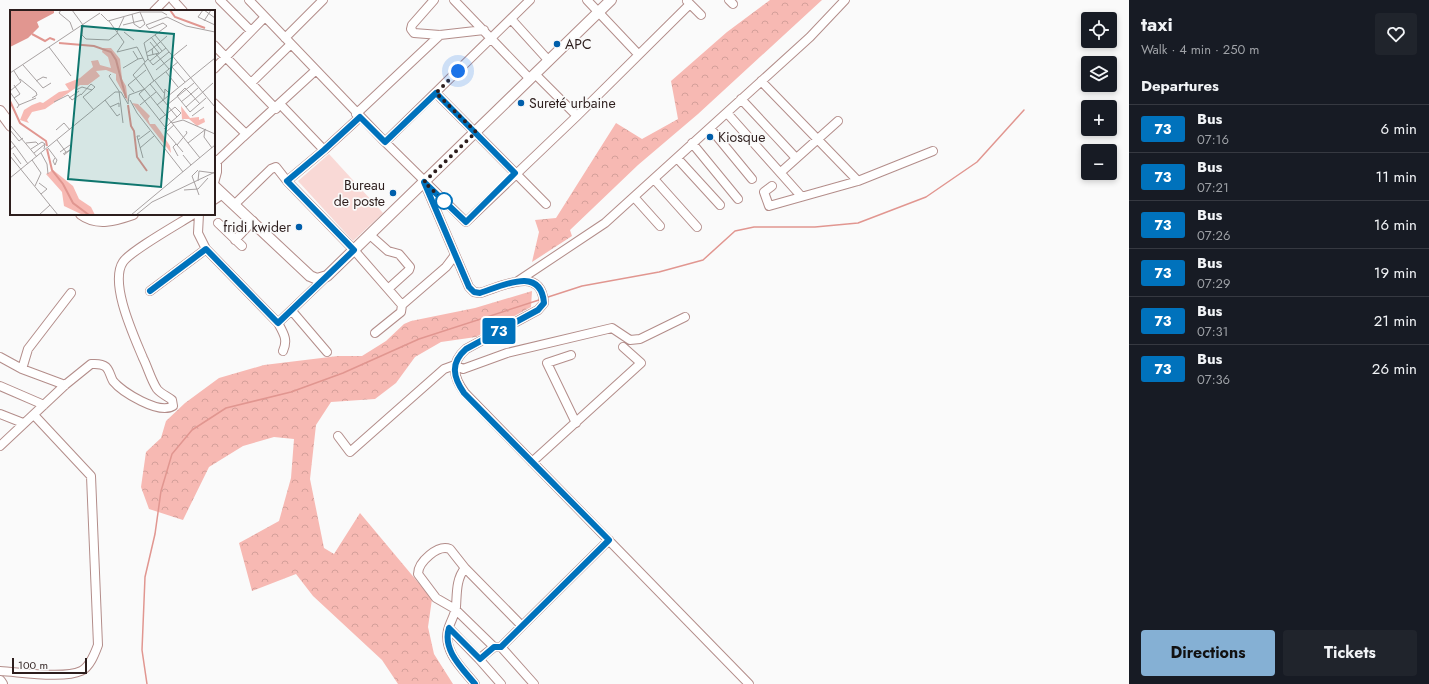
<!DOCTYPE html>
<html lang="en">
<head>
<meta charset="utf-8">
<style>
	body { margin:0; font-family:Jost,sans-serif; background:#20242c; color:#f1f3f6; height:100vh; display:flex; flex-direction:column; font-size:15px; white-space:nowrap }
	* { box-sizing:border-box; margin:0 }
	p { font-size:13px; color:#9ea1a6 }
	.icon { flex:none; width:22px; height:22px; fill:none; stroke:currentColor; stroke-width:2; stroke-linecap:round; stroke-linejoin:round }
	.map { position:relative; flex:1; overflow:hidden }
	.panel { display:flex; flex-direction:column; background:#171b24; width:300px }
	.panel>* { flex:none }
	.badge { padding:0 8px; border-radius:3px; font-size:14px; line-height:26px }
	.controls { position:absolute; left:1081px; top:12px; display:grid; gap:8px }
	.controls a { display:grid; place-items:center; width:36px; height:36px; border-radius:4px; background:#171b24; box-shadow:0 2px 6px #0003; font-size:20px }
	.scale { position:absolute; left:12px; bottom:10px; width:75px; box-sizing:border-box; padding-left:4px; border:2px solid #2d1e1d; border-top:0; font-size:11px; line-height:14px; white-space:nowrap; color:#2d1e1d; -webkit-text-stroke:3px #fafafa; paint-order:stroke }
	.you { position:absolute; width:20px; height:20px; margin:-10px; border:3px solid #fff; border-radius:50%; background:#1a73e8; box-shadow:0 0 0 6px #1a73e833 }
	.map>.badge { position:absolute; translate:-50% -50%; box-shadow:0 0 0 2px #fff }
	h2 { padding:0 12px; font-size:15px; line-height:36px }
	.round { display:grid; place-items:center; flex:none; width:42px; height:42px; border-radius:4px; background:#20242c }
	.head { display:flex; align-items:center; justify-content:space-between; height:68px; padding:0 12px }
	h1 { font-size:19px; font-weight:700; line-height:30px }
	.cta { display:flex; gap:8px; margin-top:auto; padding:8px 12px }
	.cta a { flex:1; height:46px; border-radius:4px; background:#85b0d4; color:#111; font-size:16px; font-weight:700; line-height:46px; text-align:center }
	.cta a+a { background:#20242c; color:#f1f3f6 }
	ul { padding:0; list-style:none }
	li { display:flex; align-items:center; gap:12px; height:48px; padding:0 12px; border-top:1px solid #363941 }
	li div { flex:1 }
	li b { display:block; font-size:15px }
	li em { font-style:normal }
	li .badge { min-width:44px; font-weight:700; text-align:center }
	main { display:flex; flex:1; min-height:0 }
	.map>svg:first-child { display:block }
	.forest { fill:url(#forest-crowns) }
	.pitch { fill:#f9d9d6 }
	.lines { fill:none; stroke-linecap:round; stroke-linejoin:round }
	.stream { stroke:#e19690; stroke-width:1.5 }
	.minor-casing { stroke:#b38d8a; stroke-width:10 }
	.major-casing { stroke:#b38d8a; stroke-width:12 }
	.minor { stroke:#fff; stroke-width:8 }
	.major { stroke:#fff; stroke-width:10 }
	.line-casing { stroke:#fff; stroke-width:9 }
	.line { stroke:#0072bc; stroke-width:6 }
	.walk { stroke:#2d1e1d; stroke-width:4; stroke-dasharray:0 7.2 }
	.poi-dot { fill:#005eaa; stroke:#fafafa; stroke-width:1.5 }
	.stop-dot { fill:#fff; stroke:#0072bc; stroke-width:2 }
	.labels { text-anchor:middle; stroke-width:3.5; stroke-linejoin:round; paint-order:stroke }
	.poi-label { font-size:14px; fill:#2d1e1d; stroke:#fafafa; text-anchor:start }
	.inset-river { fill:none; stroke:#e19690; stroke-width:2 }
	.inset-road { fill:none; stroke:#a8a2a2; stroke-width:1 }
	.view { fill:#0f766e; fill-opacity:0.15; stroke:#0f766e; stroke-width:2 }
	.inset-edge { fill:none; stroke:#2d1e1d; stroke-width:2 }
</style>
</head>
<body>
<main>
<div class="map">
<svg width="1129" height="684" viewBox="0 0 1129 684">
	<defs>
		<pattern id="forest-crowns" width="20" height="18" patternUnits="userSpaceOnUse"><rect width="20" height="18" fill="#f7b9b3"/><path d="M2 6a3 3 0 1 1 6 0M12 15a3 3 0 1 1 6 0" fill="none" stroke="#d49f9a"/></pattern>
	</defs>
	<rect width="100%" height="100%" fill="#fafafa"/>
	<path class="forest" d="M770,0H822L698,114L638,165L570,230L572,236L532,262L539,232L535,220L556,218L616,123L642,139L678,119L671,81L727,32Z
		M532,291L531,307L476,337L441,342L415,357L396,383L375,399L331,402L316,425L310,479L324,548L334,554L360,513L432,599L428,627L434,654L453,684H398L382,660L313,596L296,574L252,591L239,543L279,521L291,478L294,439L274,437L243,446L209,467L183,520L149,509L141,487L146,452L161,438L166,421L185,403L219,378L264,365L338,356H362L386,341L404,324L411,321L475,308Z"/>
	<path class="pitch" d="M329,154L383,213L353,241L298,181Z"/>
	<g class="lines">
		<path class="stream" d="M545,298L582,286L659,272L703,260L735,231L754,227H815L858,223L926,197L977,162L1024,110
			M147,684L142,650L145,577L155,534L161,491L172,454L192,430L226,408L291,392L343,373L419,339L539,300"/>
		<g class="minor-casing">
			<path id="minor" d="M173,0L183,11
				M220,0L251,31
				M249,0L385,142
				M434,0L412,25L411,29L414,33L440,35L484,30
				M454,0L530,79
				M530,0L385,142L466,222L577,116L690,4
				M587,0L638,54
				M729,0L733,4
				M687,1L701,15
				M154,11L165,0
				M511,19L549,61
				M285,38L323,0
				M214,45L276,109
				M214,69L265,17
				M535,74L577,116
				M761,81L858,181
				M251,83L291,44
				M436,93L546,204
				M741,99L796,158
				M214,103L246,134L214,164
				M280,104L324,150
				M727,113L801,196
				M356,114L440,35
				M710,128L752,179
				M243,137L316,70
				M692,143L738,199
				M677,158L720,205
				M781,172L838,121
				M654,179L697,227
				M287,181L354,250L402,305L446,267L455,255
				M424,182L469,287L474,292L480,293C503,286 541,265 544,303L538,310L466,349C450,363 453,377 465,393L749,684
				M214,183L217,172V162L215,160
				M772,186L764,192L769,206L858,181L933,151
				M634,197L660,226
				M214,200L223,194
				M235,204L271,169L276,167L287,181L324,150L360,117
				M218,223L242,246
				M370,235L388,251L399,254L410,267L409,270L388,289
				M235,240L253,221
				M206,249L278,323C284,334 288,340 283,351
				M518,281L605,223L810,37L845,0
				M150,291L206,249L198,233L199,214
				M292,311L327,352
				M278,323L326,277
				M375,333L401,312L402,305
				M571,355L547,363L576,423
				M0,357L22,369L65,385
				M22,369L28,349L71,293
				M0,386L44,405
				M0,414L23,423
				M338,436L350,452L444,369L455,365L463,369L507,353L612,328L630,340L640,339L685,317
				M0,446L65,385L91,364C96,364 101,363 106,367C110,371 110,376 113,381C122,392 159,415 173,406L172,400C167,396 161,394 157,389C151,380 148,368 143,358C134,336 109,283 123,262C130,251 180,223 194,214
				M532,462L641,363L623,347
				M465,568L450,549C438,544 418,562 418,574L436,598L455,609L494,647H501L522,626
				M449,628L479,659L494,647
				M501,647L534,684
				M479,659L501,684
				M0,671C20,672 64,679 81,671C90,667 95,653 98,645L91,476L34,415
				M475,684C463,669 443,652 448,630C450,622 455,615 456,607C457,593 456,579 465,568L522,626L609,540"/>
		</g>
		<g class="major-casing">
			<path id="major" d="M0,111L11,126
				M214,186L310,276L317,279L327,276L611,0
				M81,214C97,226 116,220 133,214
				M0,681L2,684"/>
		</g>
		<use href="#minor" class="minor"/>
		<use href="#major" class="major"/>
	</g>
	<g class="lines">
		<g class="line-casing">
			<path id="line" d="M150,291L206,249L278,323L354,250L287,181L324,150L360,117L385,142L436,93L515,173L466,222L424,182L469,287L474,292L480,293C502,286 541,265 544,303L538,310L466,349C450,363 453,377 464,393L609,540L501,647H494L480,659L449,628C442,650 462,668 475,684"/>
		</g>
		<use href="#line" class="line"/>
		<path class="walk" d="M444,201L424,182L476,132L436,93L458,71"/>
	</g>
	<g class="poi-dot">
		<circle cx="557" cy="44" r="4"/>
		<circle cx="521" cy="103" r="4"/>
		<circle cx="710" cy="137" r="4"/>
		<circle cx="393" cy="193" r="4"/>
		<circle cx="299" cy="227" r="4"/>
	</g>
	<circle class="stop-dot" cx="444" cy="201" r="8"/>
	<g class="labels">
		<g class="poi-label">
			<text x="565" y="49">APC</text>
			<text x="529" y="108">Sureté urbaine</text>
			<text x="718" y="142">Kiosque</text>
			<text x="385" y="190" text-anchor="end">Bureau<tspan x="385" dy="16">de poste</tspan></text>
			<text x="291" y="232" text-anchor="end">fridi kwider</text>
		</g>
	</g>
	<g transform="translate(10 10)">
		<rect width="205" height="205" fill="#fafafa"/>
		<path d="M93,38H101L110,49L112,69L116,76L118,92L106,70V64L96,60L86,61L90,66L78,75H70L35,99L22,102L17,110L19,113L10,110L14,100L22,95L30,92L33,93L49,82L59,80L55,74L70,68L83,57L81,51L88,50L90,55L101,58L98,47L92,42ZM122,93L128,94L140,106L138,109L140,114H145L151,122L160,136L161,143ZM171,96L180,108L189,107V110L194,108L195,112L187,116L179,109H172ZM43,160L63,176L69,189L81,197L85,205H73L54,196L52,182L36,164Z" fill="#f7b9b3"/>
		<path d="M0,0H44V3L27,12L29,17L18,28L0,37Z" fill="#e19690"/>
		<path class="inset-river" d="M160,0L165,7L195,18M22,24L35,31L40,28L45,30M49,33L84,36L101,42L106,50L116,88M0,91L10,113L36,131L37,136M118,95L121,116L124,121L127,147L137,161M37,139L42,160L53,174L63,193L79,205"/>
		<path class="inset-road" d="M51,0L49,3L60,12L63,20M62,0L73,15L72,25L76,29L99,30L108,23M193,0L188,7L205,15M194,0L205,8M91,4L98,11L130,2H152L157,5M122,4L124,14L130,18L135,14L130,2M157,7L136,15L139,19L153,13L157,16L134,33L138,49L123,65L162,113L173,110L205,124M157,7L176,16L205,22M99,11L114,32L107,42L127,37L135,52M194,11L201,0M113,15L133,10M107,22L114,7M114,22L124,30M145,25L205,97M141,27L152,41M39,37L61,66M142,39L157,26M123,41L128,49L133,48M136,43L142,39L143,45M146,44L159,59M137,46L149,43L140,32M138,49L143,55L159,42M140,51L156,38M134,53L144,71M13,55L33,78L41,73M162,57L175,72M113,58L128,49M146,60L177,35M156,62L168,77M0,63L90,3M101,64L99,66L109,81L113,113M10,69L26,82L27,85L22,88M26,71L33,67L37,68M145,71L154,83M140,74L168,52M188,78L181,84L175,78L167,86L180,102L196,88M66,80L72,77L82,80L73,87L84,100M0,81L11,72L4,61M0,82L9,95L7,98M124,82L118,75L136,60M71,85L81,74L85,77L82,80M4,88L10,84L4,75M59,88L69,81M154,89L155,79L160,84M95,90L107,106L110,104M120,90L127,103L173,162M44,92L58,85L62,90L71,84M171,92L181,84L190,94M9,95L26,88M130,95L146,82M147,95L205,48M157,95L184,73M100,97L109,93V97M176,97L203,73M182,106L194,97M149,110L165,97L171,103L167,107M162,113L190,148M0,115L27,147M164,115L156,122L173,142M154,119L161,112L167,107L140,74L129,84L155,117M195,119L194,127L202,138M0,120L9,131L13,128M46,120L54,113L60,120M130,126H127L133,148M0,130L5,136L0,140M47,130L56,142M128,130L140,121M16,133L26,132L28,134M178,133L196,119M166,134L163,137L168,146M167,135L177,123L176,121M5,136L18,154M38,138L47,150L45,155L43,151L45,148M130,138L144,126M21,139L32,132L35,134L34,139M50,142L60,135M3,143L11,154M24,143L35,134M31,143L37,154L38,164M53,144L60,140L54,145M173,145L181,155M0,146L48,205M22,150L31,163L25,176M11,159L105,82H111L118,94L119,85L135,79M188,160L182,166L189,185M0,168L11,159M188,171L189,161L204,163M29,173L37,179L31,184M174,180L188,179L198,168M29,205L40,195M121,205L205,135M126,205L142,192L205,162"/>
		<path class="view" d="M72,16L164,24L151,177L58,169Z"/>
		<rect width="205" height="205" class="inset-edge"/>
	</g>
</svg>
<div class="controls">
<a><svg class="icon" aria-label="locate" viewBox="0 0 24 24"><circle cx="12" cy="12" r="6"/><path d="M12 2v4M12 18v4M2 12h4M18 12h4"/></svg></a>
<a><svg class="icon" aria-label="layers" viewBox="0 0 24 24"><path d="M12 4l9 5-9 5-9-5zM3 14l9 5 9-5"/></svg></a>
<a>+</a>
<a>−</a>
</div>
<div class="scale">100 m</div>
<div class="you" style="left:458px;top:71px"></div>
<b class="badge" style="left:499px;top:331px;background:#0072bc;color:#fff">73</b>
</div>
<section class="panel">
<div class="head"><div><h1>taxi</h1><p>Walk · 4 min · 250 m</p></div><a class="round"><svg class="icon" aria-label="heart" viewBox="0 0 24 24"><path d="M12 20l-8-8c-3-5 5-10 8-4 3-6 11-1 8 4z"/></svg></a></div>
<h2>Departures</h2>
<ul>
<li><span class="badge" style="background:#0072bc;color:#fff">73</span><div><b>Bus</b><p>07:16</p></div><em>6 min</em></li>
<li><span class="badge" style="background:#0072bc;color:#fff">73</span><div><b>Bus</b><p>07:21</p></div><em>11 min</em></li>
<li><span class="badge" style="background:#0072bc;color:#fff">73</span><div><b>Bus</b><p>07:26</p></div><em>16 min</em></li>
<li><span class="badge" style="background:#0072bc;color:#fff">73</span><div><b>Bus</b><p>07:29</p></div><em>19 min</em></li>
<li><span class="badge" style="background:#0072bc;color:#fff">73</span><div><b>Bus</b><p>07:31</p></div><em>21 min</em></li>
<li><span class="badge" style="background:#0072bc;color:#fff">73</span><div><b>Bus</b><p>07:36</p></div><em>26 min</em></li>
</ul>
<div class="cta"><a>Directions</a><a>Tickets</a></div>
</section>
</main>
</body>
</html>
